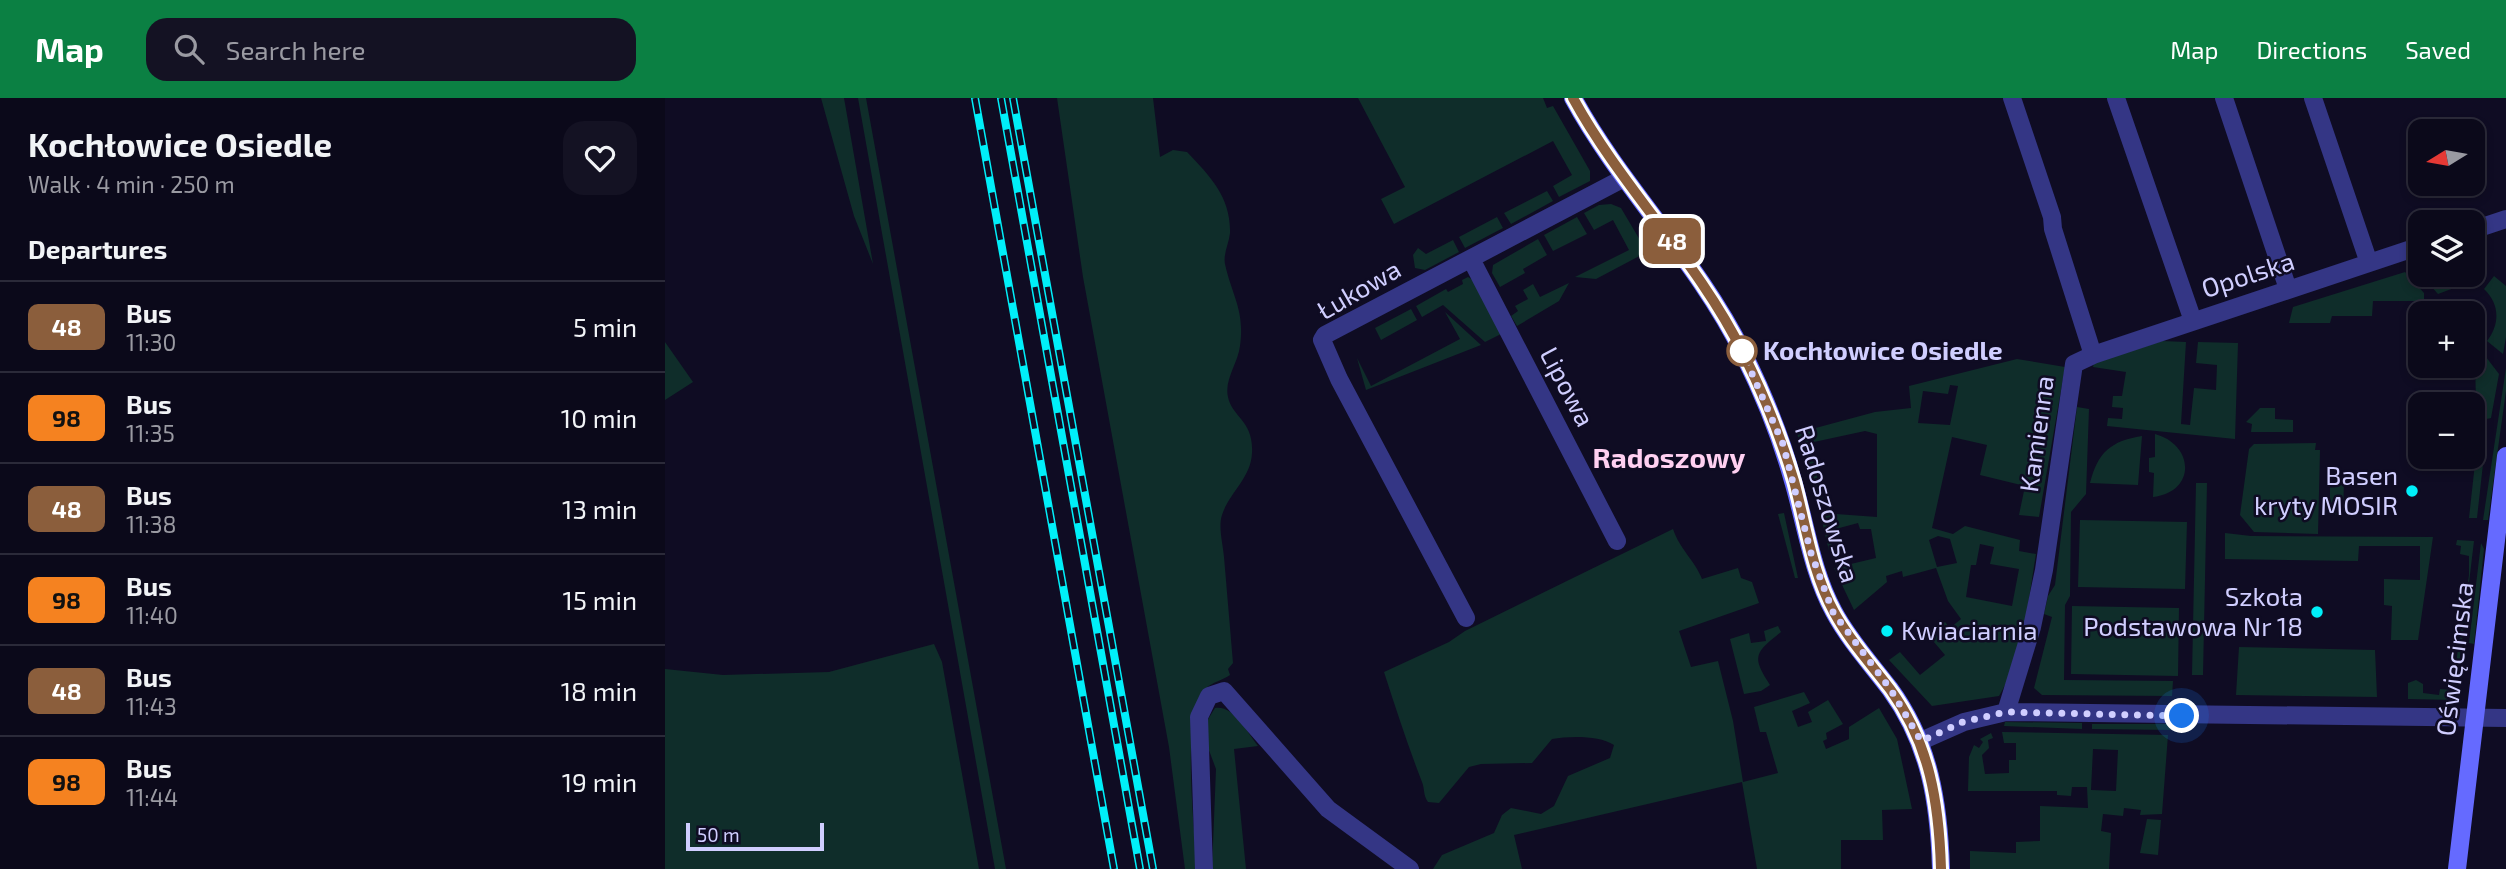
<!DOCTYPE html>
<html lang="en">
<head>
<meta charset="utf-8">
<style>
	body { margin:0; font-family:"Exo 2",sans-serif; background:#141223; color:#f1f3f6; height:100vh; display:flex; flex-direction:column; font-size:26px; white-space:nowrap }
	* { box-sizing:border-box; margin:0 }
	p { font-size:23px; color:#9a9aa2 }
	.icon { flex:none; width:38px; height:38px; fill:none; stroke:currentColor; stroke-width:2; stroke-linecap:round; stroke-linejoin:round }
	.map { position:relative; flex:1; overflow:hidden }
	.drawer { display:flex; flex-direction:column; background:#0b091a; width:665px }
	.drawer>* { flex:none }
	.badge { padding:0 14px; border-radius:10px; font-size:24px; line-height:46px }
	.needle { width:46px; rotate:259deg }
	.controls { position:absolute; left:1743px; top:21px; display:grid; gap:14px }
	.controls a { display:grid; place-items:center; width:77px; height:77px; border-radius:14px; background:#0b091a; box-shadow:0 4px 10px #0003,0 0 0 2px #2b2a39; font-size:35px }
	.scale { position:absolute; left:21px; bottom:18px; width:138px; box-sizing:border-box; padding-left:7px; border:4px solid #d0ceff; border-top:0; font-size:19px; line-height:24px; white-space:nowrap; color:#d0ceff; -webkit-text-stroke:5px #0f0c23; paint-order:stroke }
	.you { position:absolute; width:35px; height:35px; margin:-18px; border:5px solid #fff; border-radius:50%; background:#1a73e8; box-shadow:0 0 0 10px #1a73e833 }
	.map>.badge { position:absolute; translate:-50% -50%; box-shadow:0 0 0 4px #fff }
	h2 { padding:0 28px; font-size:26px; line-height:63px }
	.round { display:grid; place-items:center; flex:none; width:74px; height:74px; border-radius:21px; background:#141223 }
	.overview { display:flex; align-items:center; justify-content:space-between; height:119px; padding:0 28px }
	h1 { font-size:33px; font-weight:700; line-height:52px }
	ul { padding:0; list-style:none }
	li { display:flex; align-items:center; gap:21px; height:91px; padding:0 28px; border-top:2px solid #2b2a39 }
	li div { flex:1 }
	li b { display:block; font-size:26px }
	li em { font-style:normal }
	li .badge { min-width:77px; font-weight:700; text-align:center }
	header { display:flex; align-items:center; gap:42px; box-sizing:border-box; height:98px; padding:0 35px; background:#0b8043; color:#fff }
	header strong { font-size:33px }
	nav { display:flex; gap:38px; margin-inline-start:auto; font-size:24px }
	.search { width:490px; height:63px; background:#141223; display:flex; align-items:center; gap:18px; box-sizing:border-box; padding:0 24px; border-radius:21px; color:#9a9aa2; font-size:26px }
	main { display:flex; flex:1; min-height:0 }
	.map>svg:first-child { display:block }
	.green { fill:#0f2d2a; fill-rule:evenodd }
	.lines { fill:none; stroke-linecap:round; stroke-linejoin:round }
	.street { stroke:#343685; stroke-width:18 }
	.secondary { stroke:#656aff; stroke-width:18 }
	.rail-casing { stroke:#00eff9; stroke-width:8 }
	.rail { stroke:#0f0c23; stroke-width:5; stroke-dasharray:16; stroke-linecap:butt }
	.line-casing { stroke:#fff; stroke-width:16 }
	.line { stroke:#8b5e3c; stroke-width:10 }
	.walk { stroke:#d0ceff; stroke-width:7; stroke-dasharray:0 12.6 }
	.stop-dot { fill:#fff; stroke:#8b5e3c; stroke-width:3.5 }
	.poi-dot { fill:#00eff9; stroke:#0f0c23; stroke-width:2.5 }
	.labels { text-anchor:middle; stroke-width:5; stroke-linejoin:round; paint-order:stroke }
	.street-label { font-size:26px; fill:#d0ceff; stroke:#0f0c23 }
	.stop-label { font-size:26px; font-weight:bold; fill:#d0ceff; stroke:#0f0c23; text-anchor:start }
	.poi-label { font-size:26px; fill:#d0ceff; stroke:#0f0c23; text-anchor:end }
	.neighbourhood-label { font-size:28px; font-weight:bold; fill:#ffd0f1; stroke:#0f0c23 }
</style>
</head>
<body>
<header>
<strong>Map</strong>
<div class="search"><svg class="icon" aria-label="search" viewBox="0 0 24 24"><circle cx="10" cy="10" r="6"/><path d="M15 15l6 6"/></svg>Search here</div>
<nav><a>Map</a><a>Directions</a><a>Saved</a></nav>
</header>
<main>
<section class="drawer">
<div class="overview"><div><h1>Kochłowice Osiedle</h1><p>Walk · 4 min · 250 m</p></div><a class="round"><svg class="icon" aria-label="heart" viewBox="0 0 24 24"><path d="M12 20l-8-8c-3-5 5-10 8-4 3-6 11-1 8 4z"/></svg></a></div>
<h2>Departures</h2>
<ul>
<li><span class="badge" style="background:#8b5e3c;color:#fff">48</span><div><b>Bus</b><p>11:30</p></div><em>5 min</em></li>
<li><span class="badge" style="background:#f58220;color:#111">98</span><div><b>Bus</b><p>11:35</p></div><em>10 min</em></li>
<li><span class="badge" style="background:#8b5e3c;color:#fff">48</span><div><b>Bus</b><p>11:38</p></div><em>13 min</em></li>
<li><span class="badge" style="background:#f58220;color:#111">98</span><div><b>Bus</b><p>11:40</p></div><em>15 min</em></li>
<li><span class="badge" style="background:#8b5e3c;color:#fff">48</span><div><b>Bus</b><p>11:43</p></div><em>18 min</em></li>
<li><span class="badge" style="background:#f58220;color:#111">98</span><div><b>Bus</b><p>11:44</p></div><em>19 min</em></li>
</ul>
</section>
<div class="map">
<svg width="1841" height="771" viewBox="0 0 1841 771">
	<rect width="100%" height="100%" fill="#0f0c23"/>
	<path class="green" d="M156,0H179L208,166L189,118Z
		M193,0H201L341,771H330Z
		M392,0H488L495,59L508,52L522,54C546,79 566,100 565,135C564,145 558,156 560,166C567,198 580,212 575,248C573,265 559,282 563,299C567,319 589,323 587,355C586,380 564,395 557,417C553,429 558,446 559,459C562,494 565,530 568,565L563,571L565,577C558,582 548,584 541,590C515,612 530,736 532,771H520L504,649L418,179Z
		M693,0H878L882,10L888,8L925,73V83L894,99L888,88L907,77L888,43L729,126L716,101L740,89Z
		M882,93L888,103L846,126L839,115Z
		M946,106L956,110L982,154L931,181L910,179L964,152L948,122L929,132L919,115L934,107Z
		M832,119L838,130L800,150L794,139Z
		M912,119L922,136L888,153L879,137Z
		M873,141L882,157L858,171L860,175L835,189L827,175L828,167Z
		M788,142L794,154L760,172L750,170L748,157L753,150L761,156Z
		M1808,162L1813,171L1805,184L1773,196L1756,177H1808Z
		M1740,174L1759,195V203H1708L1707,218H1667L1665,225H1624L1628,209Z
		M1829,178L1841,188V239L1838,256L1822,243C1835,226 1835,206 1819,191Z
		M803,179L810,183L838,235L820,244L778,207L757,219L751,208L781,191L783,194L798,186L797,182Z
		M904,185L894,203L852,228L846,218L853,213L850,208L863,201L858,192L868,186L875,199Z
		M746,211L752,222L716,242L710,230Z
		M780,214L816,247L701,292L692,260L706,288L795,241Z
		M1497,243L1521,244L1516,326L1525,327L1529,290L1551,292L1552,267L1531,265L1533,244L1573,245L1570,341L1442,328L1443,320L1457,321L1458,310L1447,309L1448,298H1457L1461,274L1428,269L1429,264Z
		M0,244L28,284L0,302Z
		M1821,259L1834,276L1826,320L1808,324V307L1811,306L1810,261Z
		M1352,261L1400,269L1374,419L1354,417L1360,388L1315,377L1322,347L1287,339L1267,430L1288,436L1300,428L1355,442L1354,453L1371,456C1363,502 1359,558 1334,598L1267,608L1224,562L1235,554L1255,577L1280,557L1263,537L1280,524L1285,530L1296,521L1283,503L1271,470L1238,479L1237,473L1221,478L1222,484L1189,512L1169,470L1211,460L1206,431H1195L1193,425L1163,433L1168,452L1164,453L1156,419L1171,416L1212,419V336L1200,333L1135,347L1132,335L1210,314L1246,310L1244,288ZM1285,287L1293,288L1285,327L1253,325L1258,293L1283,296ZM1273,438L1285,441L1292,465L1272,469L1264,442ZM1315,446L1329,449L1325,466L1354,471L1347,508L1301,499L1306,467H1311Z
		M1841,270V293L1823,422H1818Z
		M1412,309L1424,311L1421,396L1406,414L1405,498L1400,507L1399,582L1508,583L1507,598L1377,597L1369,590L1387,519L1379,516L1383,498L1390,487Z
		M1595,310H1610V321L1628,322V334H1586L1587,326L1581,324Z
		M1490,336C1530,347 1531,394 1488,399L1489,375L1484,374V360L1490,359Z
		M1477,338L1473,387L1425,385C1433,354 1446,343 1477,338Z
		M1651,345L1650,352H1655L1653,436L1589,434L1575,417L1584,351L1589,346Z
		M1146,353L1159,407L1152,408L1137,355Z
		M1810,365L1818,366L1812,420H1804Z
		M1665,383H1679L1678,417L1665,416Z
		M1531,385H1542L1538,577H1527Z
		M1119,415L1133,480H1130L1113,416Z
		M1415,422L1522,424L1520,491L1413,489Z
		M1008,431C1015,452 1029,461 1037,481L1073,470L1076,480L1087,484L1094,505L1014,533L1026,569L1053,563L1068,623L1078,684L1113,675L1101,634H1095L1089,609L1139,594L1145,605L1127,613L1133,629L1147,624L1143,614L1163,602L1178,626L1161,635L1162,641L1158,643L1161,651L1184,641V629L1214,610L1232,641L1247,711L1217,712L1218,742H1176V771H1092L1077,684L849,737L857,771H768L777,757L829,735L837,717L846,710L876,716L889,708L903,678L945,660L949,647C934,637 904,638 887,641L867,665L816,666L804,669L774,705L763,704C758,697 760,692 757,684C743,648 731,611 719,574L784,544L800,533Z
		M1560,435L1586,438L1768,439L1753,542H1726L1727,508L1719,507V481L1755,482V448H1694L1693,463L1560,461Z
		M1792,442L1809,443L1790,602L1743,601V585L1751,582L1758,586V595L1774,597L1775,591L1787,592L1804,477V458L1795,456L1796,448L1791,447Z
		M1816,445L1819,451L1809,546L1804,545Z
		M1407,508L1514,510L1513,578L1406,576Z
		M1113,528L1116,534C1090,555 1086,558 1105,587L1096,593L1079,596L1065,541L1084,535L1086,545L1101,543L1099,533Z
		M269,546L277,564L314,771H0V571L58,577L164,574Z
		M1574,549L1710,552L1712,599L1571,597Z
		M550,610C569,607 582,634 593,648L569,651L581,771H547L551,671L542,647V623Z
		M1340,624L1417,625V631L1339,628Z
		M1427,626H1507L1506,632L1427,631Z
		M1337,634L1503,637L1497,716L1475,717L1476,712L1459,710L1458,718L1438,716L1436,733L1446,735L1444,771H1305V753L1351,755V744L1375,743V708L1423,710L1422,689H1407L1406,698L1392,697V693H1303L1304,659L1309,647L1314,650L1318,644L1315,641L1326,635L1328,640L1323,642L1324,650L1317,657L1320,676L1344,675V662H1351V645H1339ZM1428,651L1453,652L1451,693L1426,692Z
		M1482,721L1496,722L1493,757L1475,755Z"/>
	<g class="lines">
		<path class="street" d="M1347,0L1387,119L1388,131L1428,257
			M1451,0L1528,223
			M1559,0L1623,191
			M1648,0L1704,165
			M1808,132L1841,121
			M806,161L952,443
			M801,520L674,281L657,242L660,237L959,80
			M1341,614L1367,529L1379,472L1409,266L1428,257L1755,148
			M1256,643L1299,624L1341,614L1841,620
			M539,771L534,619L544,598L559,593L663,711L745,771"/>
		<path class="secondary" d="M908,0C957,90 1033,163 1078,255C1099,297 1116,339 1128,383C1141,427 1147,474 1169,514C1184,542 1206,566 1225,591C1265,646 1274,705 1276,771
			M1792,771L1841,358"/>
		<g class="rail-casing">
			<path id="rail" d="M310,0L449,771
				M336,0L475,771
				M348,0L488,771"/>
		</g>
		<use href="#rail" class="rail"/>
	</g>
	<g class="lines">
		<g class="line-casing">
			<path id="line" d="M908,0C957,90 1033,163 1078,255C1099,297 1116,339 1129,383C1141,427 1147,474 1169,514C1184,542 1206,566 1225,591C1265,646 1274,705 1276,771"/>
		</g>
		<use href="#line" class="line"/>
		<path class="walk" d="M1077,253L1118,346L1146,455L1168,514L1226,592L1256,643L1298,624L1341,614L1517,618"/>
	</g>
	<circle class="stop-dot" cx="1077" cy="253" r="14"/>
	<g class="poi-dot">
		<circle cx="1747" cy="393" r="7"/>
		<circle cx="1652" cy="514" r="7"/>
		<circle cx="1222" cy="533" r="7"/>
	</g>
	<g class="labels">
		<g class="street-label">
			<text transform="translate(1583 177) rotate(-18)" y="9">Opolska</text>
			<text transform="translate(694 192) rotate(-30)" y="9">Łukowa</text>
			<text transform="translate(902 289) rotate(62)" y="9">Lipowa</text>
			<text transform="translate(1372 336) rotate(-82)" y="9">Kamienna</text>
			<text transform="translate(1162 406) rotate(73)" y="9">Radoszowska</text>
			<text transform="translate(1790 561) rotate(-83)" y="9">Oświęcimska</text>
		</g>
		<g class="stop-label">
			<text x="1098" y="262">Kochłowice Osiedle</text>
		</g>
		<g class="poi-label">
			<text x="1733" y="387">Basen<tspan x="1733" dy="30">kryty MOSIR</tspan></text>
			<text x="1638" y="508">Szkoła<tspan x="1638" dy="30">Podstawowa Nr 18</tspan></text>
			<text x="1236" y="542" text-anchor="start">Kwiaciarnia</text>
		</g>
		<g class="neighbourhood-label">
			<text x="1004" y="370">Radoszowy</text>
		</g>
	</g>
</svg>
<div class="controls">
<a><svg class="needle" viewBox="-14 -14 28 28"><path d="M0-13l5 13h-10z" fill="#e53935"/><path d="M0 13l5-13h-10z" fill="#9a9aa2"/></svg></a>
<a><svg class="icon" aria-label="layers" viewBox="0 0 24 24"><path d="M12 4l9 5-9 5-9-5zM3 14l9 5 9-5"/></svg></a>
<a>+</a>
<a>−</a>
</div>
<div class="scale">50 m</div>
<div class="you" style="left:1517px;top:618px"></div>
<b class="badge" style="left:1007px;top:143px;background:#8b5e3c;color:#fff">48</b>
</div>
</main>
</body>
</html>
